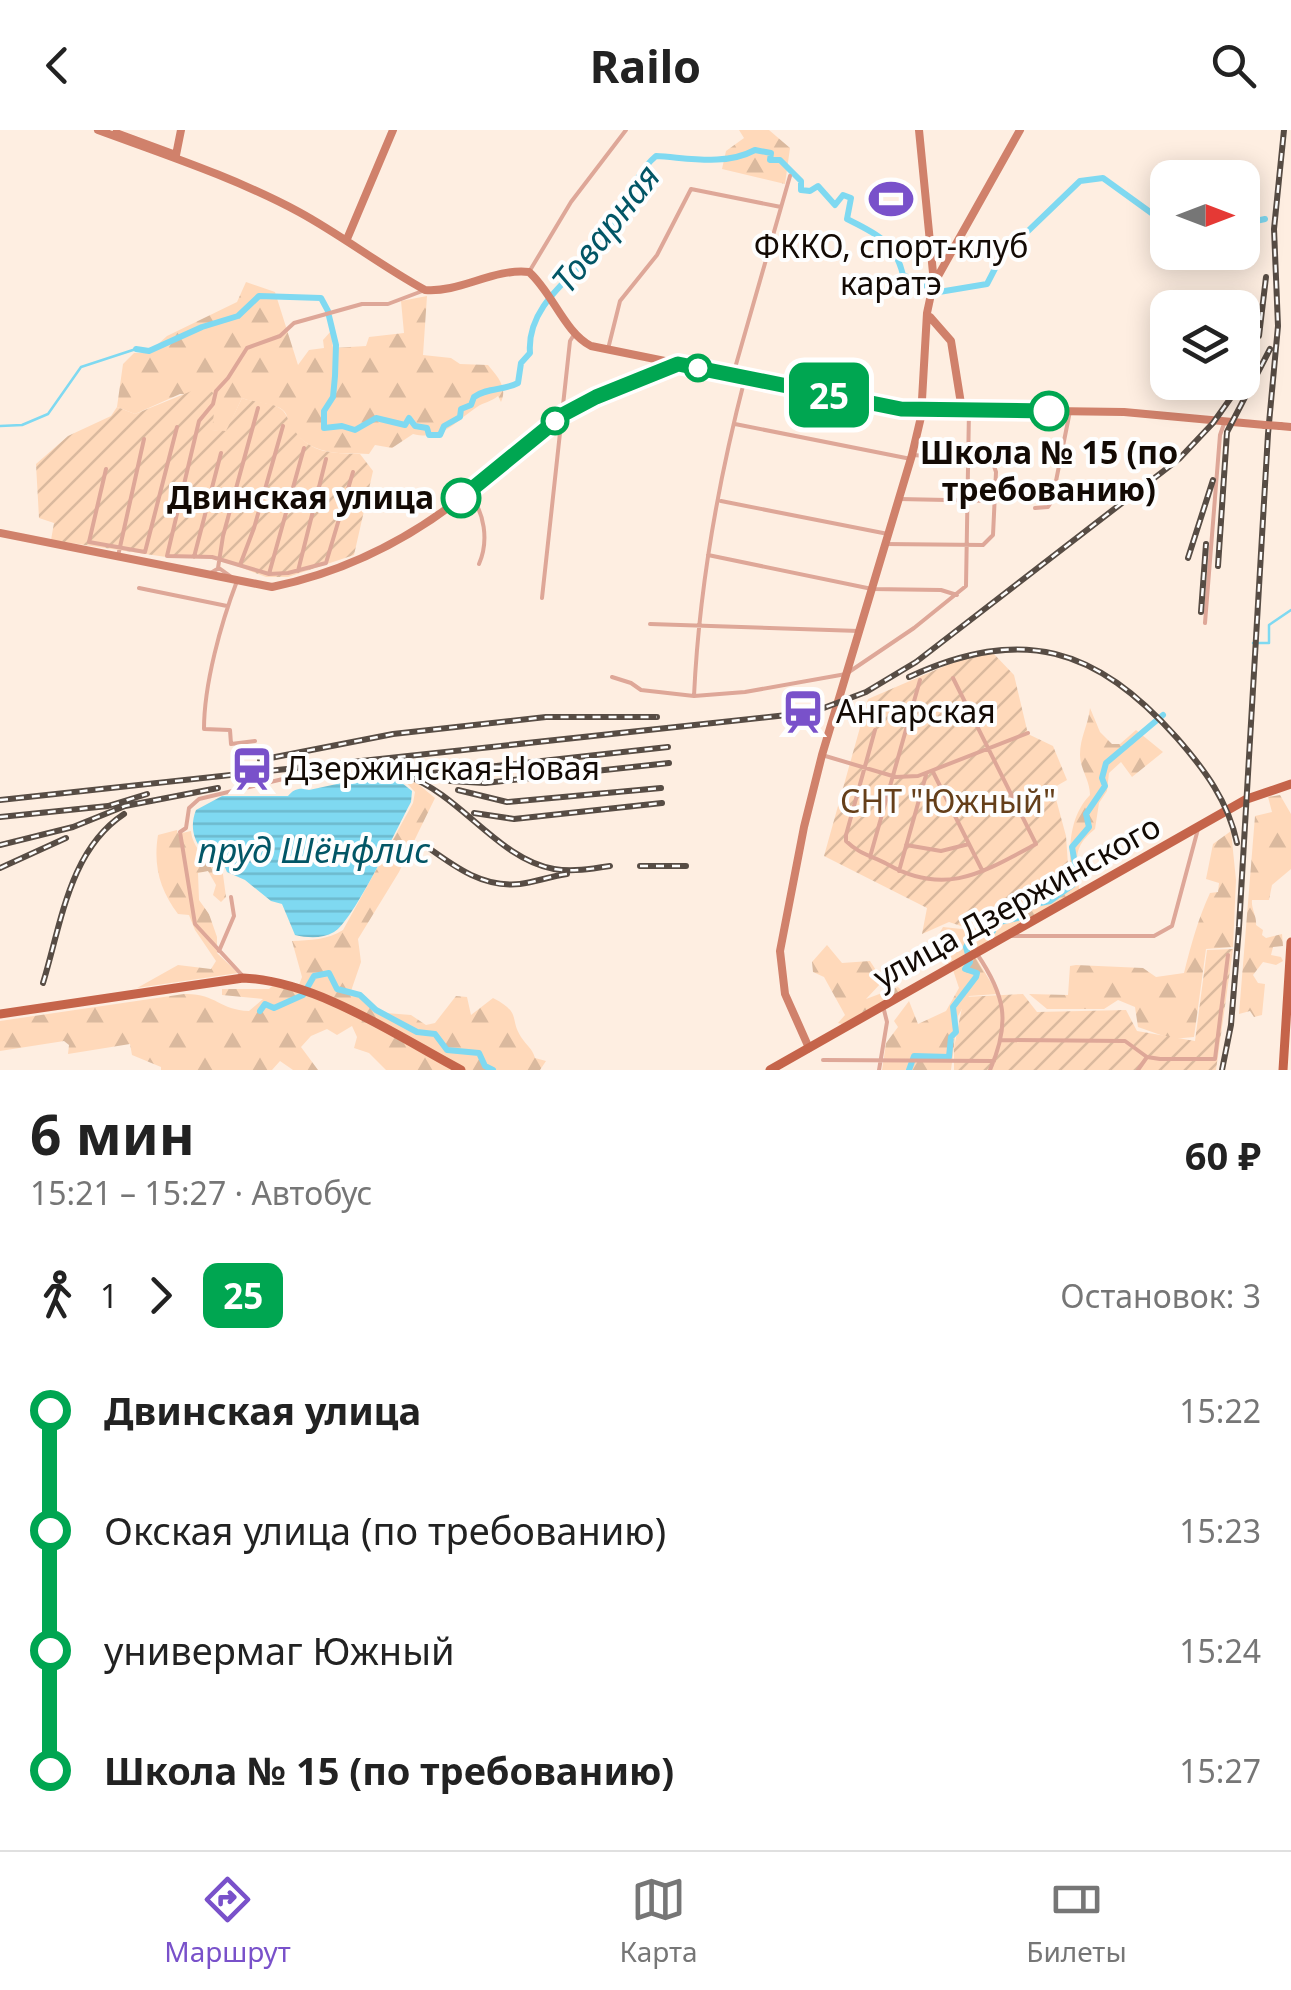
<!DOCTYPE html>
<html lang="ru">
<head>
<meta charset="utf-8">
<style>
	body { margin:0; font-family:"Noto Sans",sans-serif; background:#f2f2f2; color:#222; height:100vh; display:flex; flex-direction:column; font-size:38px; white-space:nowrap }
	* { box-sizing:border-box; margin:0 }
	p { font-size:32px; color:#767676 }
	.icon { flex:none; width:55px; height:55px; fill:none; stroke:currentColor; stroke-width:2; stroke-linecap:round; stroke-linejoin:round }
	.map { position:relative; height:940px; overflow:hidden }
	.panel { display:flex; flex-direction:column; background:#fff; flex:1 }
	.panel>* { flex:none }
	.badge { padding:0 20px; border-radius:15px; font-size:35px; line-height:65px }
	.needle { width:65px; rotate:90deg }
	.tools { position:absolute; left:1150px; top:30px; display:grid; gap:20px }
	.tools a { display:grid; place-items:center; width:110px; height:110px; border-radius:20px; background:#fff; box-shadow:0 5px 25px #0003; font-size:50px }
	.map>.badge { position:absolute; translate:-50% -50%; box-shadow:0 0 0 5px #fff }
	.legs { display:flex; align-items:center; gap:15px; height:110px; padding:0 30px; font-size:32px }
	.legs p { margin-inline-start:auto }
	.summary { display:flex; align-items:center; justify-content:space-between; height:170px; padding:0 30px }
	h1 { font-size:55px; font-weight:700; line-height:75px }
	ul { padding:0 30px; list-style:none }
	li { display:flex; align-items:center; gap:35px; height:120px; font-size:38px }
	li i { display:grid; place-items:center; width:15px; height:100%; margin:0 12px; background:currentColor }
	li i::after { content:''; width:25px; height:25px; margin:-12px; border:8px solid; border-radius:50%; background:#fff }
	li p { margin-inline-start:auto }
	li:first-child i { background:linear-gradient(#0000 50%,currentColor 0) }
	li:last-child i { background:linear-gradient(currentColor 50%,#0000 0) }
	header { display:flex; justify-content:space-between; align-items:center; height:130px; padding:0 30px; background:#fff; font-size:45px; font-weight:700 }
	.menu { display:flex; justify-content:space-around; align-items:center; height:140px; border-top:2px solid #e0e0e0; background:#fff; font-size:28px; color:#767676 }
	.menu a { display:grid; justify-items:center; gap:5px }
	.menu .on { color:#7951ca }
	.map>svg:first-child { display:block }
	.forest { fill:url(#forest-firs) }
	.garden { fill:url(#garden-furrows) }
	.water { fill:url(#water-rules) }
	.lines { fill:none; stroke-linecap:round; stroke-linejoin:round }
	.stream { stroke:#7fd9f1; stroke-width:2.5 }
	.river { stroke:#7fd9f1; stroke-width:6 }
	.street { stroke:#dea798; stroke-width:4 }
	.secondary { stroke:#d0816b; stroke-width:8 }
	.primary { stroke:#c5644a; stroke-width:9 }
	.rail-casing { stroke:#574c44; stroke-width:6 }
	.rail { stroke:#fefefe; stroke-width:2.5; stroke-dasharray:8; stroke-linecap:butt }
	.secondary-bridge { stroke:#d0816b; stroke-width:8 }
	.line-1-casing { stroke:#fff; stroke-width:22 }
	.line-1 { stroke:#00a651; stroke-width:15 }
	.stop-1-dot { fill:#fff; stroke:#00a651; stroke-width:5 }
	.labels { text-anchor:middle; stroke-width:8; stroke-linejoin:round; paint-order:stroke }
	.poi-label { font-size:32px; fill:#130a04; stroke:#fefefe; text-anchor:start }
	.stop-label { font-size:32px; font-weight:bold; fill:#130a04; stroke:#fefefe }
	.park-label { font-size:32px; fill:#653f1a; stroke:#fefefe }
	.street-label { font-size:32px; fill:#130a04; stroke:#fefefe }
	.water-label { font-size:35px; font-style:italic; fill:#025666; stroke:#fefefe }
</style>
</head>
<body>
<header><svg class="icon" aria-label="back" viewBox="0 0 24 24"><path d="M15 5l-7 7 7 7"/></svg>Railo<svg class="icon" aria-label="search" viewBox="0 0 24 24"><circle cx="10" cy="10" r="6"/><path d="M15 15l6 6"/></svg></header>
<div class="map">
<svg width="1291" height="940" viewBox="0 0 1291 940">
	<defs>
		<pattern id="forest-firs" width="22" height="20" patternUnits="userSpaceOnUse" patternTransform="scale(2.5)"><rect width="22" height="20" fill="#ffd9ba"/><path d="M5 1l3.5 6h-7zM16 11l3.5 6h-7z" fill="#dab99e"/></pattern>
		<pattern id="garden-furrows" width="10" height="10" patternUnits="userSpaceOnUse" patternTransform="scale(2.5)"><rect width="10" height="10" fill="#ffd9ba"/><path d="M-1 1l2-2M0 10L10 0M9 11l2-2" fill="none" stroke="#dab99e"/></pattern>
		<pattern id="water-rules" width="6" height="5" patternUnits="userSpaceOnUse" patternTransform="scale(2.5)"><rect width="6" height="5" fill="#7fd9f1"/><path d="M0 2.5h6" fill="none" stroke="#6db9cd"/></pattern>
	</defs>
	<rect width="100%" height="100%" fill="#feeee1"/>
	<path class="forest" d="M739,0H769L790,18L785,54L722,39L726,21L744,8Z
		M246,152L275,162L298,235L309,220L324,218L323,210L331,201L333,218L366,216L369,207L404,203L401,171L427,166L423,225L451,228L460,234L488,235C497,246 508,257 501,272L498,266C491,272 484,272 477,277C454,292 443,311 413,304L392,318L375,315L369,324C339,323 310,326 291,297C286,289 289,283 280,278C268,272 254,273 242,268L226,302L211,300L216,265L180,264L135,284L117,277L123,234L134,223H148L167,206L237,172Z
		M1090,578L1100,602L1112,614H1120L1136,600L1163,622L1132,647L1121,632L1109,643L1107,661L1099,673L1095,699C1069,720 1079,731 1079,761L949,834L935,811L943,797L971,800L1027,772L1043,770L1071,750C1069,720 1068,688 1090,665C1090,650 1080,639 1080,625C1080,607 1088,596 1090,578Z
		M400,646L412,649L435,668L399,742L358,809L361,832L351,861L386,883L411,885L426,895L435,893L456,866L467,867L471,885L493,868C522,883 509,888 521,907C527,916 532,918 535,928L546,931L540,940H386L369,923L354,918L357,907L352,896L337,905L327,899L311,906L301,917L318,940H293L280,931L272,940H161V937L132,925L130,914L68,924L69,915L64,911L0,921V891L184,864C216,863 219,880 249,881L263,869L222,865V859H269L275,853L297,860L302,847L292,811C310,810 328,810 343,800L413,673L415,662Z
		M1280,665L1291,684V739L1272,755L1269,770H1252C1251,779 1257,786 1256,795L1263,800L1262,805L1266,808L1282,804L1283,816L1273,817L1271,825L1281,827L1283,831L1276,835L1263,832L1253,845L1258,853L1265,854L1262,885L1254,887L1250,881L1239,884L1255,686L1272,682L1268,667Z
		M177,700L178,704L191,701C193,719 206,729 222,737L226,767L221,772L213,765L216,755L208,741L198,743L199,770L209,784L217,807V823L238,843L137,858L178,835L211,839L216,831L195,800L189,785L178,784C160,760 153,736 158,705Z
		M1231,701L1236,750L1233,817L1206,819L1194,907L1172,909L1138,897L1135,877L1118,870L1104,879H1047L1029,864L1068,865L1070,836L1076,835L1143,838L1156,847L1184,843C1191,815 1198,789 1210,763L1218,762L1219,753L1206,749L1213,714Z
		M827,815L842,833L870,831L883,851L866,869L898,857L902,861L842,894L838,893L845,885L824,847L813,842L812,832Z
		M976,828L998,864L969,866L958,886L951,940H882L886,913L898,897L894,891L909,871L918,894L946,881L959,858L953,840Z"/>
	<path class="garden" d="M204,256L216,265L212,300L226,301L242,268C254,273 270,271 281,279C288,284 288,293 294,300C311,324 333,323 360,324L373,341L354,425L288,447H266L216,428L166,427L51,410L54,393L39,388L36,334L68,306L111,286L117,277L135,284Z
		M993,523L1014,545L1028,604L1053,616L1067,650L1053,658L1066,706L1069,749L1052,760L964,797L949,792L922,804L927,778L824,726L868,569L961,529Z
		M1233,819L1216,940H954V918L964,867L1023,864L1037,882L1126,880L1137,901L1195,911L1207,820Z"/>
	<path class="water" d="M383,644L392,645L412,661L411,672C398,696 353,792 334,802C322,809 308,808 295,805L282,774L271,771L245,750L227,742L224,735C201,726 186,705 196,680L222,666H288C293,659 301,657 309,660Z"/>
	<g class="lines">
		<path class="stream" d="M0,296L22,295L48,284L81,237L136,219
			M1253,513H1269V495L1291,480"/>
		<path class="river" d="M1242,94L1265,89
			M329,186L336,215L335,246L333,267L324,281V298L342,296L355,300L376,288L405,295L409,288L415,296L427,298L429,305H440L444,296L460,287L461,279L471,275L474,267C488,257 503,261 518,253L521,233L530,223C526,172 580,143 607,107C624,83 632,46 656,26C690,28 725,36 755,20L771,23L770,30H780L801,51V60L810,61L818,56L835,75L843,65L851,68L847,89C875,103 895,111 903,145L939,162L987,154L1001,127L1080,51L1103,48L1168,95
			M136,219L149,221L202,197L238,186L259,166L321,168L328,181
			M260,881L265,874L274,878L303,865L314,846L329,843L337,859L360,865L376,880L417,902L435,904L447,920L479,923L485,936L493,940
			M909,940L914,926L949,927L951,907L956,902L953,877L976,847L977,843L965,839L970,832L966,817L971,807L993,801L995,793L1018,788L1031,775L1050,771L1078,751L1072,717L1089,697L1086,684L1105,656L1102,648L1106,633L1163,585"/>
		<path class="street" d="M529,142L571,72L626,0
			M608,219L620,171L657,125L691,59L781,77
			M733,245L790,46
			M735,294L911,329
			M106,339L89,412L145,422L177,297
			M353,342L326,433L288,443L269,444L212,427L167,426L199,291L213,274L216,261L228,248L247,218L280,206L294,193L362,174H388L425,160
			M468,362C485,382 489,411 479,434
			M899,369L995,371
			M721,371L888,404
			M1035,378L1048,377L1052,371L1070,281
			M885,414L983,415L993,405L996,342L992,330L912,325
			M708,425L872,459L941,460L957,465
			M118,426L144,309
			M194,427L221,323
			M240,435L254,398L283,296
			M218,438L223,406L258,278
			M298,441L326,329
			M209,444L219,438L237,451C221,493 204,554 204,599L230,600L231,614L255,611
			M269,444L304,318
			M139,458L227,476
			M542,468L570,211L575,203
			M1205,493L1220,305L1225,291
			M650,494L859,501
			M612,547L631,553L641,560L694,566L745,562L846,544L914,498L966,456L969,280
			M694,566C699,459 718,352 745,248
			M875,600L846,705V711C859,724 872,726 887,734C945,767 982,743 1036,714L953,548
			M822,625L896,647L918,646L1028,603
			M933,642L982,740
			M906,715L941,721L969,714
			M870,727L920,550
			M899,741L926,645
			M1010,806H1154L1172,796L1198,699
			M219,821L234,786L231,767
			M977,824C1005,865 1011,892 990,940
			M241,844L195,794L180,702L186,698L189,678L199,669L283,649
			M1001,910L1125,911L1147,927L1160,929H1215L1228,825
			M823,930L994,931
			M879,940L887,892L883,876
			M1138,940L1147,927"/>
		<path class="secondary" d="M98,0C166,25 236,48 299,82C343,106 381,136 425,160C460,163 493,138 529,142C552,162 565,203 591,216L901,279L1124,282L1265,295
			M919,0L934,153
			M116,3L173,24
			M176,25L181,0
			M347,109L393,0
			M930,187L951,211L962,280
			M1280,296L1291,297
			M0,403L272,457C345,442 407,411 465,365C498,339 527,310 561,286C595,263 636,249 674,235
			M809,918L785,864L780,821L804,697L822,625L912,325L921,287L927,183L933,155L1020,0"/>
		<path class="primary" d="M0,884L243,848C317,851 397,906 461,940
			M770,940L1247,669L1291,654
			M1283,940L1291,812"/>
		<g class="rail-casing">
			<path id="rail" d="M1259,206L1266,147
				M1188,428L1213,350
				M1218,436L1227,302L1270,219
				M1201,482L1206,414
				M909,547C1022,495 1096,517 1177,608C1205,640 1228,671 1237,713
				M260,630L393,604L546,587H657
				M374,639L433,643L668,617
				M407,646C461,665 498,729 554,739C572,742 591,739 610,736
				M450,651L485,653L669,633
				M458,660L507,672L661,658
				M0,670L796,584L821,579L866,562L916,532L1179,329L1213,293L1242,252
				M474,683L514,689L662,673
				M0,687L108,676L147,664
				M0,715L73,697L125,676L218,658
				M426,716C455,737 483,758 520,754C536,752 551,746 567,744
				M640,736H686
				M0,738L66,708
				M43,853C61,795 69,720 124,684
				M1222,940L1231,895L1239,797L1268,304L1278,196L1274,99L1284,0"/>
		</g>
		<use href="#rail" class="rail"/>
		<path class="secondary-bridge" d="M1265,295L1280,296"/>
	</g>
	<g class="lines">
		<g class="line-1-casing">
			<path id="line-1" d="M461,368L564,284L596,267L678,234L901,279L1049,281"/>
		</g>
		<use href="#line-1" class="line-1"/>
	</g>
	<defs>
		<g id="stadium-bare" transform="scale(3.45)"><path d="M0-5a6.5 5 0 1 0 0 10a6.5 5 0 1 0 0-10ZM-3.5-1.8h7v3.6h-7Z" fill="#7951ca" stroke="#fefefe" stroke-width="2.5" paint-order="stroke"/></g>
		<g id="station-bare" transform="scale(3.45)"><path d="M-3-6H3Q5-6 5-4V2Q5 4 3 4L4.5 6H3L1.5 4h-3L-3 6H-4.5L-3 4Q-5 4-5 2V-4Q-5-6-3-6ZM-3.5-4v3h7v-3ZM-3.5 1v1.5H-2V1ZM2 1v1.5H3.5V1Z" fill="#7951ca" stroke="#fefefe" stroke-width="2.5" paint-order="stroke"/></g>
	</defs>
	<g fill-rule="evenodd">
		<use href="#stadium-bare" x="891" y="69"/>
		<use href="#station-bare" x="803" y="582"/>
		<use href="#station-bare" x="252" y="639"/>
	</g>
	<g class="stop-1-dot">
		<circle cx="698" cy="238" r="12"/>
		<circle cx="1049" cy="281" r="18"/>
		<circle cx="555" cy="291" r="12"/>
		<circle cx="461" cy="368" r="18"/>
	</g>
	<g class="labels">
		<g class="poi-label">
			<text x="891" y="128" text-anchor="middle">ФККО, спорт-клуб<tspan x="891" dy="37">каратэ</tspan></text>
			<text x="836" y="593">Ангарская</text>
			<text x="285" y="650">Дзержинская-Новая</text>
		</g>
		<g class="stop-label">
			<text x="1049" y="334">Школа № 15 (по<tspan x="1049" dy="37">требованию)</tspan></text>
			<text x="434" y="379" text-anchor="end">Двинская улица</text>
		</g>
		<g class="park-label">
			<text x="948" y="683">СНТ "Южный"</text>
		</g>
		<g class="street-label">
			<text transform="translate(1017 772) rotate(-29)" y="11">улица Дзержинского</text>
		</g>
		<g class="water-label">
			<text transform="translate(606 99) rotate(-52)" y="12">Товарная</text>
			<text x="314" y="733">пруд Шёнфлис</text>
		</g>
	</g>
</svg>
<div class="tools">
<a><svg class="needle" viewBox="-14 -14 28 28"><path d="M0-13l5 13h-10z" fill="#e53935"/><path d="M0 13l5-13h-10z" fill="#767676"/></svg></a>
<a><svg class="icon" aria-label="layers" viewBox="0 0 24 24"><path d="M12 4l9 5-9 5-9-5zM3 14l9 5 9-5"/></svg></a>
</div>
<b class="badge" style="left:829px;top:265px;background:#00a651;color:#fff">25</b>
</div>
<section class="panel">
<div class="summary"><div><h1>6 мин</h1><p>15:21 – 15:27 · Автобус</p></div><b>60 ₽</b></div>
<div class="legs"><svg class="icon" aria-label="walk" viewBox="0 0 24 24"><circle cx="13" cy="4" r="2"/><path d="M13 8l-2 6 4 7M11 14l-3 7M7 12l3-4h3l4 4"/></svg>1<svg class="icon" aria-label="forward" viewBox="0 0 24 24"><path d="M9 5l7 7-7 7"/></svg><b class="badge" style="background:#00a651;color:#fff">25</b><p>Остановок: 3</p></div>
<ul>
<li><i style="color:#00a651"></i><b>Двинская улица</b><p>15:22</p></li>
<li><i style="color:#00a651"></i><span>Окская улица (по требованию)</span><p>15:23</p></li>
<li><i style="color:#00a651"></i><span>универмаг Южный</span><p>15:24</p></li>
<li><i style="color:#00a651"></i><b>Школа № 15 (по требованию)</b><p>15:27</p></li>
</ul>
</section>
<nav class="menu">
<a class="on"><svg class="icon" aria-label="directions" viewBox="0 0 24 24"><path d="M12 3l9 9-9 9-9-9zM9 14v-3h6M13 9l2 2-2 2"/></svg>Маршрут</a>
<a><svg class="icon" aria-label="map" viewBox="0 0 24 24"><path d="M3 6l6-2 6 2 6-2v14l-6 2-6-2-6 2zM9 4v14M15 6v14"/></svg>Карта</a>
<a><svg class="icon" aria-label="tickets" viewBox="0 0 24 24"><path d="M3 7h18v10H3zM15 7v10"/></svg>Билеты</a>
</nav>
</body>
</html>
